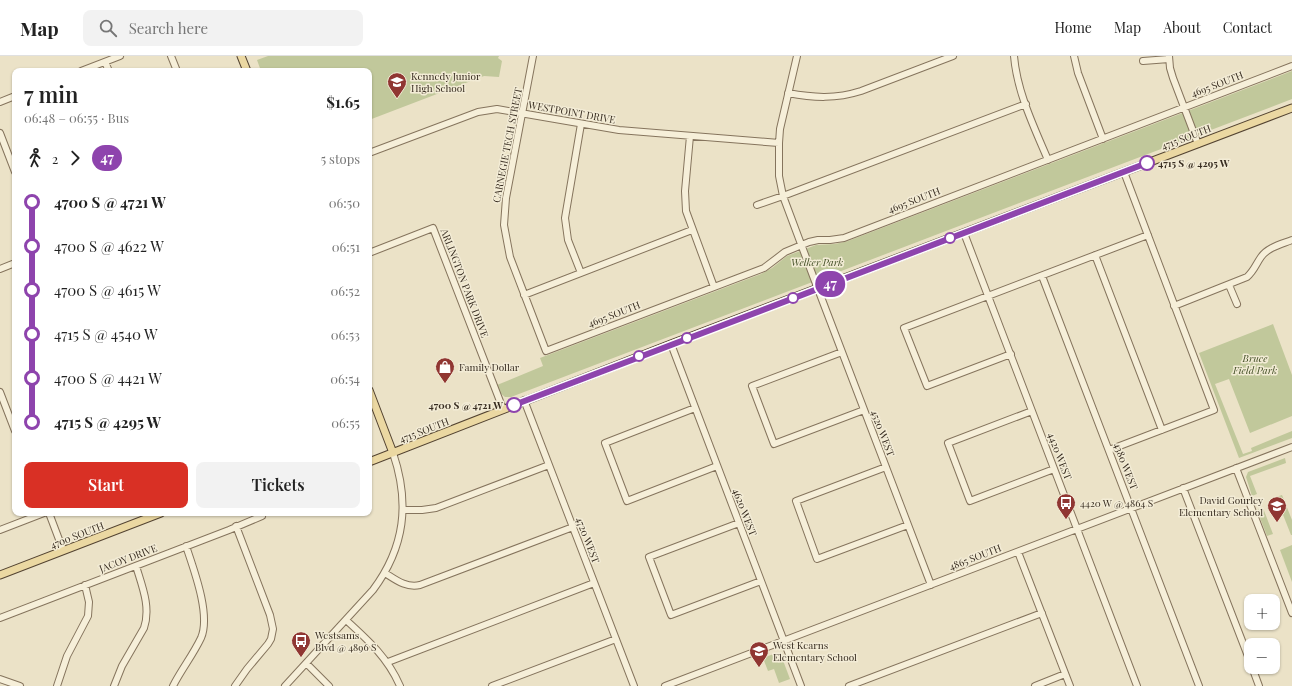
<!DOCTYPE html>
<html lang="en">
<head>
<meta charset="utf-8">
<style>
	body { margin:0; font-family:"Playfair Display",serif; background:#f2f2f2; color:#222; height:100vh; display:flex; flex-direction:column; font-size:15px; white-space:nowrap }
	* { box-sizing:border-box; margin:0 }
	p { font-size:13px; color:#767676 }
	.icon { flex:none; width:22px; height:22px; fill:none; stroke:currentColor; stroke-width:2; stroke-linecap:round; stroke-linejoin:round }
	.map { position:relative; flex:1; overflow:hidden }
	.panel { position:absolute; left:12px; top:12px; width:360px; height:448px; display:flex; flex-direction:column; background:#fff; border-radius:8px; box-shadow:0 1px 3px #0004 }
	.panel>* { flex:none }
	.badge { padding:0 8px; border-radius:13px; font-size:14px; line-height:26px }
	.tools { position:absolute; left:1244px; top:538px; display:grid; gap:8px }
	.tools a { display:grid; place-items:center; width:36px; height:36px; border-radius:8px; background:#fff; box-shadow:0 1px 3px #0004; font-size:20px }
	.map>.badge { position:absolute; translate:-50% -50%; box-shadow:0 0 0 2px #fff }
	.legs { display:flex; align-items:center; gap:6px; height:44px; padding:0 12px; font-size:13px }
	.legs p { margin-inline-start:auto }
	.overview { display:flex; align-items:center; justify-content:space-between; height:68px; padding:0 12px }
	h1 { font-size:22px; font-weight:600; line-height:30px }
	.primary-button { display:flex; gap:8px; margin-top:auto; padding:8px 12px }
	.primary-button a { flex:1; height:46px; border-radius:8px; background:#d93025; color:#fff; font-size:16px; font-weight:600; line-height:46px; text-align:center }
	.primary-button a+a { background:#f2f2f2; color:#222 }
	ul { padding:0 12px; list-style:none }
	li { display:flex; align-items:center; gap:14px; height:44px; font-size:15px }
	li i { display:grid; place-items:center; width:6px; height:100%; margin:0 5px; background:currentColor }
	li i::after { content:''; width:10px; height:10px; margin:-5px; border:3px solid; border-radius:50%; background:#fff }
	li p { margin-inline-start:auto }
	li:first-child i { background:linear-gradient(#0000 50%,currentColor 0) }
	li:last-child i { background:linear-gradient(currentColor 50%,#0000 0) }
	header { display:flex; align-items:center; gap:24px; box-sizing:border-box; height:56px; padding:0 20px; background:#fff; border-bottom:1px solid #e0e0e0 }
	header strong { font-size:19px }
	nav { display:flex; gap:22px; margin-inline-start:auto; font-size:14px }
	.search { width:280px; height:36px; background:#f2f2f2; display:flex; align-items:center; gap:10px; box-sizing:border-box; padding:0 14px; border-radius:8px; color:#767676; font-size:15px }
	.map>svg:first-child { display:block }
	.green { fill:#c1c89b }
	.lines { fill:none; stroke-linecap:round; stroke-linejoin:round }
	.minor-casing { stroke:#85745d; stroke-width:8 }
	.major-casing { stroke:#534331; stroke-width:9 }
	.minor { stroke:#f6efd9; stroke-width:6 }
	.major { stroke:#ebd8a2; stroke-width:7 }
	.line-1-casing { stroke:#fff; stroke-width:9 }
	.line-1 { stroke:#8e44ad; stroke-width:6 }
	.stop-1-dot { fill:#fff; stroke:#8e44ad; stroke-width:2 }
	.labels { text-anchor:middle; stroke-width:3; stroke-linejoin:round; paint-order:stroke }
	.poi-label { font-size:10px; fill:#372c20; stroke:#f3ecd6; text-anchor:start }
	.street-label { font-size:10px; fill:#372c20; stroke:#f3ecd6 }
	.stop-label { font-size:10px; font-weight:bold; fill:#372c20; stroke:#f3ecd6; text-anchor:start }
	.park-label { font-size:10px; font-style:italic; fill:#455128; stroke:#f3ecd6 }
</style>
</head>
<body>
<header>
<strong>Map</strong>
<div class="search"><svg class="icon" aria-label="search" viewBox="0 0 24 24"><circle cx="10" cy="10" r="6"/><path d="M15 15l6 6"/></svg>Search here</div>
<nav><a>Home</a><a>Map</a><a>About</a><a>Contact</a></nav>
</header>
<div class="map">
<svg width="1292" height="630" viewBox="0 0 1292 630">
	<rect width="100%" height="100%" fill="#ebe2c7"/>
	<path class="green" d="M268,0H499L498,2L502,5L499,21L484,20L369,64V15H261L257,4Z
		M1292,15V43L511,341H505L500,337L497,329L543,310L540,302L761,218L772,212L787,200L816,189L835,188L848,185Z
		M1273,268L1292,319V360L1250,377L1229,323L1215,328L1243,398L1252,395L1251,392L1292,375V382L1239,402L1199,297Z
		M1285,402L1286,407L1250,420L1257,438L1252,440L1246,421L1248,416Z
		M1282,439L1292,464V479H1291L1276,441Z
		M1263,452L1273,478L1267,480L1257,454Z
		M1292,489V526L1280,494Z
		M776,597L781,599L790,623L779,627L774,613L768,615L763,602Z"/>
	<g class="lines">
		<g class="minor-casing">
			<path id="minor" d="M171,0L177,15
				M533,0L506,142L504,169L510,201L546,295L764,212L785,196L809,186L818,184H830L844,182L1292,10
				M797,0L780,73L779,87V120L783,140L813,220L931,529
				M1014,0C1017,36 1034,71 1048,104
				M1074,0L1078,17L1103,83
				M1169,0L1170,12L1173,22L1198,88
				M1143,5L1169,3
				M105,6L109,15
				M81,15L120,0
				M788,37C814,42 836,43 861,35L953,0
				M0,46L15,40
				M0,77L15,116
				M690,80L685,135L686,155L714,231
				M369,97L478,56L497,53L619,74L779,87
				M757,149L783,140L1026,48
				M964,177L1137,630
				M369,197L433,172L503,353
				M1095,199L1162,374
				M0,213L15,207
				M581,217L568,184L565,162L581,68
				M1042,220L1199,630
				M1229,229L1237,248
				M524,239L692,174
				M1174,250L1247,221C1254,215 1256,208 1261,201C1268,191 1282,188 1292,184
				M671,288L801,630
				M842,296L752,330L774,388L864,354
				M1011,298L927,330L904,272L1148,179
				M0,336L15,375
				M524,344L634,630
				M695,352L605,387L627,445L717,410
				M1032,355L948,387L970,445L1054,413
				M1109,394L1214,354L1124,116
				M886,411L796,445L817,503L908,469
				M1236,412L1292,557
				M1183,432L1251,608
				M403,454H422L436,452L549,409
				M49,457L63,494
				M739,467L649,501L671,559L761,525
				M0,474L44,457
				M1018,496L1070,630
				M385,517C396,524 406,532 420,529L573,471
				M0,562L229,474L262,460
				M346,564C368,584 388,602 400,630
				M388,606L594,527
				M306,607L329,630
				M1252,611L1259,630
				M0,623L20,630
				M57,630L67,600L88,560L89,546L85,529
				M114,630L122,610L144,572C151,551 142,530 136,510
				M173,630C181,614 193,599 201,582C211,559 194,514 186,490
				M235,630L247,613L268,588L271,583L273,573L270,559L236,470
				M285,630L373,534C405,491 410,447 393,397
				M492,630L616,583
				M665,630L1292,391
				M849,630L1042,557
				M1035,630L1065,618"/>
		</g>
		<g class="major-casing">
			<path id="major" d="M241,0L247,15
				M369,334L393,397
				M369,406L671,288L1292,52
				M0,519L161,457"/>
		</g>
		<use href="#minor" class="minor"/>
		<use href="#major" class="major"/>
	</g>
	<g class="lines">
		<g class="line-1-casing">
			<path id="line-1" d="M514,349L1147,107"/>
		</g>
		<use href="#line-1" class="line-1"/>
	</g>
	<defs>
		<g id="school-pin" transform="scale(1)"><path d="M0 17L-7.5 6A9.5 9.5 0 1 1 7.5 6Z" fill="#903632" stroke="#f3ecd6"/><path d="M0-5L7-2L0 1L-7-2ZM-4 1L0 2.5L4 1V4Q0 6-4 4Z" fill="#fff"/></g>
		<g id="shop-pin" transform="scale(1)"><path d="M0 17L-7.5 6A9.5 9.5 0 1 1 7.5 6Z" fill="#903632" stroke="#f3ecd6"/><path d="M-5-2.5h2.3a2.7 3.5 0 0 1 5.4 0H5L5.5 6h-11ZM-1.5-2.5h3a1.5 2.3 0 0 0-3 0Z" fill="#fff"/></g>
		<g id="bus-pin" transform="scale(1)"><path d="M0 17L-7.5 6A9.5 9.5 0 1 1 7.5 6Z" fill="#903632" stroke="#f3ecd6"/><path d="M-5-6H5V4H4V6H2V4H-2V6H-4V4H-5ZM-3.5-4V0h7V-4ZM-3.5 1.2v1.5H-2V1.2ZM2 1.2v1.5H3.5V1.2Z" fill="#fff"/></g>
	</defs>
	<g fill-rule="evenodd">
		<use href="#school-pin" x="397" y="26"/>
		<use href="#shop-pin" x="445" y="311"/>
		<use href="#bus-pin" x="1066" y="447"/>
		<use href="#school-pin" x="1277" y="450"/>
		<use href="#bus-pin" x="301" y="585"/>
		<use href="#school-pin" x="759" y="595"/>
	</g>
	<g class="stop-1-dot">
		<circle cx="1147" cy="107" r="7"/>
		<circle cx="950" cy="182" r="5"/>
		<circle cx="793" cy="242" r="5"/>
		<circle cx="687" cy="282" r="5"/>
		<circle cx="639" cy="300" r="5"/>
		<circle cx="514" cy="349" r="7"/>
	</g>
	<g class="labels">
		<g class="poi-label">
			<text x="411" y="24">Kennedy Junior<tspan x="411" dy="12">High School</tspan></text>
			<text x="459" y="315">Family Dollar</text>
			<text x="1263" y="448" text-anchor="end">David Gourley<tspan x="1263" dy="12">Elementary School</tspan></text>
			<text x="1080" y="451">4420 W @ 4864 S</text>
			<text x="315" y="583">Westsams<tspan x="315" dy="12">Blvd @ 4896 S</tspan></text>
			<text x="773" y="593">West Kearns<tspan x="773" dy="12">Elementary School</tspan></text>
		</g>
		<g class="street-label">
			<text transform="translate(1217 28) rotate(-21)" y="4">4695 SOUTH</text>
			<text transform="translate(572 56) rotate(10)" y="4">WESTPOINT DRIVE</text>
			<text transform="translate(1186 81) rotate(-21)" y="4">4715 SOUTH</text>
			<text transform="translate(507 89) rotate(-79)" y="4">CARNEGIE TECH STREET</text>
			<text transform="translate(914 144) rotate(-21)" y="4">4695 SOUTH</text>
			<text transform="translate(465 227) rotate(69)" y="4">ARLINGTON PARK DRIVE</text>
			<text transform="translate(614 258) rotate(-21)" y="4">4695 SOUTH</text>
			<text transform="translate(424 374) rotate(-21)" y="4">4715 SOUTH</text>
			<text transform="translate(883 377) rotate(69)" y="4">4520 WEST</text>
			<text transform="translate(1060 400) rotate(69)" y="4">4420 WEST</text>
			<text transform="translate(1126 410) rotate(69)" y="4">4380 WEST</text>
			<text transform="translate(745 456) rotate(69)" y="4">4620 WEST</text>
			<text transform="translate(77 479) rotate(-21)" y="4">4700 SOUTH</text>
			<text transform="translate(588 484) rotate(69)" y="4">4720 WEST</text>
			<text transform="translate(975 501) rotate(-21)" y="4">4865 SOUTH</text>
			<text transform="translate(128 502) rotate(-21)" y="4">JACOY DRIVE</text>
		</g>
		<g class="stop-label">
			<text x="1158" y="111">4715 S @ 4295 W</text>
			<text x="503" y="353" text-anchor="end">4700 S @ 4721 W</text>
		</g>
		<g class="park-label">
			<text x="817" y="210">Welker Park</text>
			<text x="1255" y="306">Bruce<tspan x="1255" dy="12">Field Park</tspan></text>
		</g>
	</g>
</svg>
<div class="tools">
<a>+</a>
<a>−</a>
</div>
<b class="badge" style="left:830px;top:228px;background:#8e44ad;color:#fff">47</b>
<section class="panel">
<div class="overview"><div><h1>7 min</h1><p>06:48 – 06:55 · Bus</p></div><b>$1.65</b></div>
<div class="legs"><svg class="icon" aria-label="walk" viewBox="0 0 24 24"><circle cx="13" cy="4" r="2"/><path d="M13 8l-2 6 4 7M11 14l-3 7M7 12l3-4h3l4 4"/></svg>2<svg class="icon" aria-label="forward" viewBox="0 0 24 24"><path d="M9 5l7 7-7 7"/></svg><b class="badge" style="background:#8e44ad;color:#fff">47</b><p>5 stops</p></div>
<ul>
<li><i style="color:#8e44ad"></i><b>4700 S @ 4721 W</b><p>06:50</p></li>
<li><i style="color:#8e44ad"></i><span>4700 S @ 4622 W</span><p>06:51</p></li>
<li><i style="color:#8e44ad"></i><span>4700 S @ 4615 W</span><p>06:52</p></li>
<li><i style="color:#8e44ad"></i><span>4715 S @ 4540 W</span><p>06:53</p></li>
<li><i style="color:#8e44ad"></i><span>4700 S @ 4421 W</span><p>06:54</p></li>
<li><i style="color:#8e44ad"></i><b>4715 S @ 4295 W</b><p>06:55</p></li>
</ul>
<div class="primary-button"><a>Start</a><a>Tickets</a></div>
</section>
</div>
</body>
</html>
